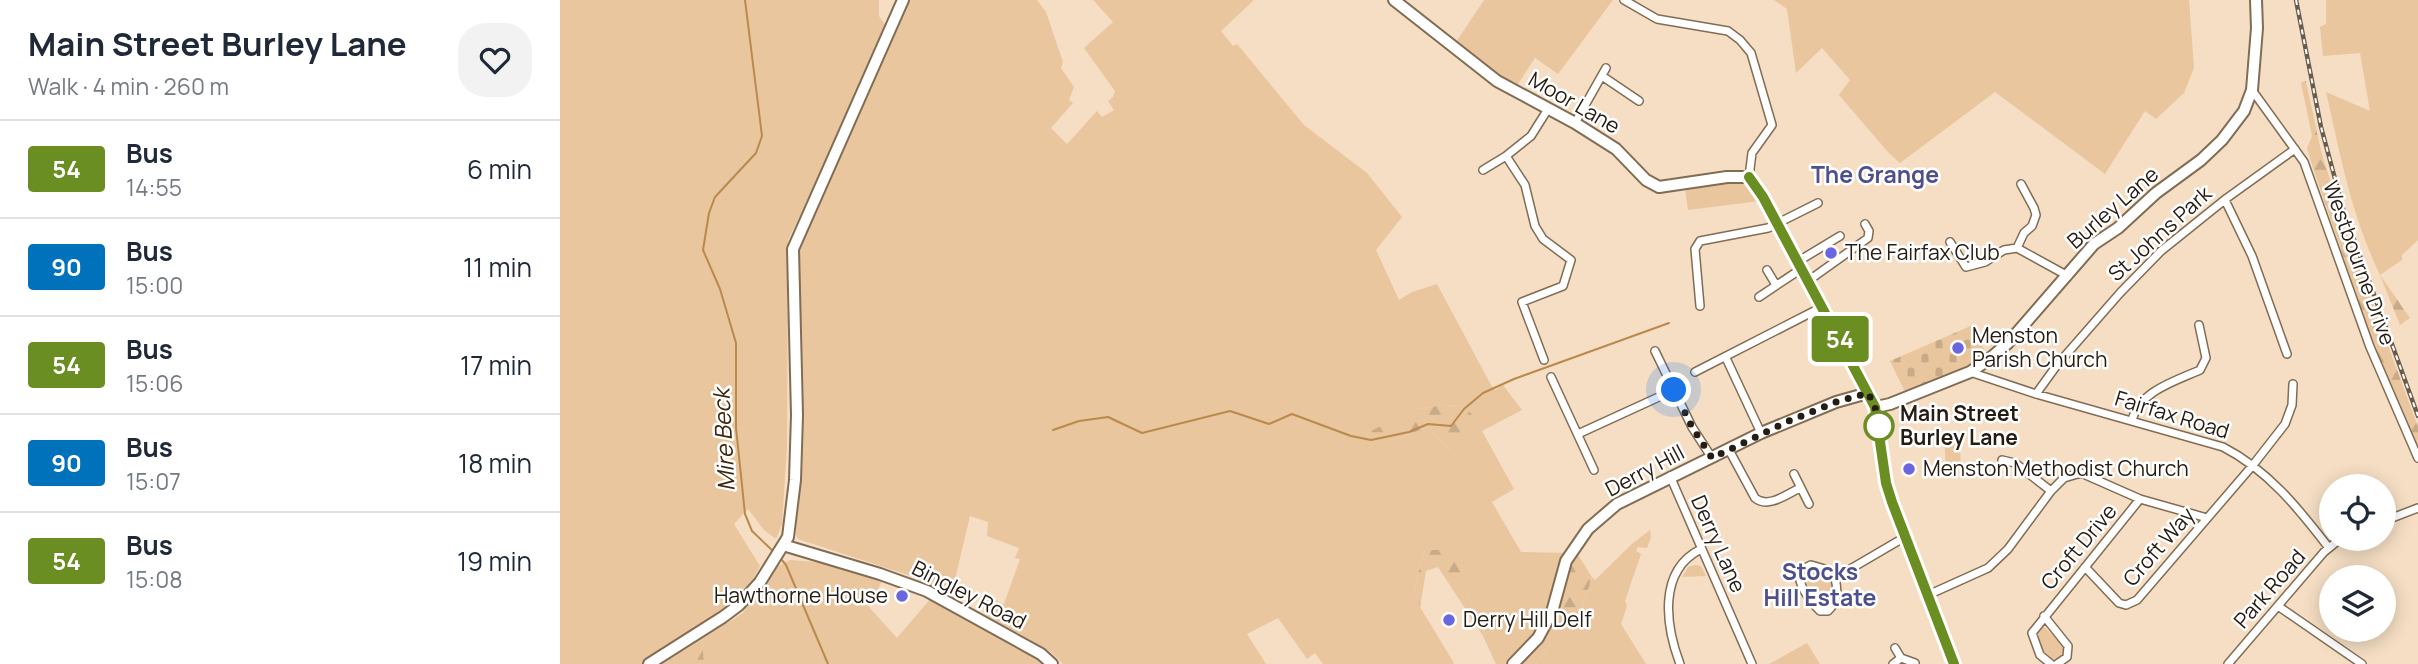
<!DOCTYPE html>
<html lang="en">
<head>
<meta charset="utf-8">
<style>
	body { margin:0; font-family:Manrope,sans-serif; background:#f2f2f3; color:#1f2937; height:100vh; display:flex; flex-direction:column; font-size:26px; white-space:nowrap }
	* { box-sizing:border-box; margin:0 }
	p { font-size:23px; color:#747a83 }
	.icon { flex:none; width:38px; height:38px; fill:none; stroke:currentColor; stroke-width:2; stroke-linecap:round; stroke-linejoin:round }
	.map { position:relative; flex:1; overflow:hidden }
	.panel { display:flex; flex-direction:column; background:#fff; width:560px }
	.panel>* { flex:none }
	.badge { padding:0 14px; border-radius:5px; font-size:24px; line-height:46px }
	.tools { position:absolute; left:1759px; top:474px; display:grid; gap:14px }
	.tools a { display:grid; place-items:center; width:77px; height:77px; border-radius:50%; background:#fff; box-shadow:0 4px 18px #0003; font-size:35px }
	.you { position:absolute; width:35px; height:35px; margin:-18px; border:5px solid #fff; border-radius:50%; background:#1a73e8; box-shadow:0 0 0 10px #1a73e833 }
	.map>.badge { position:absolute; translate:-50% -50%; box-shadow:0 0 0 4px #fff }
	.round { display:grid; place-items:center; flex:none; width:74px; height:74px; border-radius:28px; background:#f2f2f3 }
	.head { display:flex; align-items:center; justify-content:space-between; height:119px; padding:0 28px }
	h1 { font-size:33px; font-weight:700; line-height:52px }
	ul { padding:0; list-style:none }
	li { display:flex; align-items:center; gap:21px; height:98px; padding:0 28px; border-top:2px solid #e0e1e3 }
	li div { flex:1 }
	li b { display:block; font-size:26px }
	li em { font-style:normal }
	li .badge { min-width:77px; font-weight:700; text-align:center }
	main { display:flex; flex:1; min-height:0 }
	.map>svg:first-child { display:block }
	.green { fill:#e9c69e; fill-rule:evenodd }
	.forest { fill:url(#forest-firs) }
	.cemetery { fill:url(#cemetery-stones) }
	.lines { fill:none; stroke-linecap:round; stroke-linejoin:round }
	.stream { stroke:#ba894d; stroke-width:2 }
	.street-casing { stroke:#816c54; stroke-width:10 }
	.secondary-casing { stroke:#816c54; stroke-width:14 }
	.street { stroke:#fff; stroke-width:7 }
	.secondary { stroke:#fff; stroke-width:10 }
	.rail-casing { stroke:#695c4d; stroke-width:4.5 }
	.rail { stroke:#fff; stroke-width:2; stroke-dasharray:5; stroke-linecap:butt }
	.line-casing { stroke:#fff; stroke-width:16 }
	.line { stroke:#6b8e23; stroke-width:10 }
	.walk { stroke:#251c13; stroke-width:7; stroke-dasharray:0 12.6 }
	.poi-dot { fill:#6a66df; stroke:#fff; stroke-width:2.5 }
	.stop-dot { fill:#fff; stroke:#6b8e23; stroke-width:3.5 }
	.labels { text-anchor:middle; stroke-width:5; stroke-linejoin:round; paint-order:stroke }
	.street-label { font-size:21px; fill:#251c13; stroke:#fff }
	.poi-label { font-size:21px; fill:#251c13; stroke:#fff; text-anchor:start }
	.stop-label { font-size:21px; font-weight:bold; fill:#251c13; stroke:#fff; text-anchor:start }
	.neighbourhood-label { font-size:23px; font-weight:bold; fill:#4e4f8d; stroke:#fff }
	.water-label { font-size:23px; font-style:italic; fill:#3c270c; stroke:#fff }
</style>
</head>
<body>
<main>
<section class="panel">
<div class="head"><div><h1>Main Street Burley Lane</h1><p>Walk · 4 min · 260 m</p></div><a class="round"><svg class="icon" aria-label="heart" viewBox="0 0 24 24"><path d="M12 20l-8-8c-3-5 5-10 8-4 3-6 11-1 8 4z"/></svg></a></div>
<ul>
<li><span class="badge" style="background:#6b8e23;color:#fff">54</span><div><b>Bus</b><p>14:55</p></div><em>6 min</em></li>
<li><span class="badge" style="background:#0072bc;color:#fff">90</span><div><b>Bus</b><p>15:00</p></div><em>11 min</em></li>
<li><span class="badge" style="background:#6b8e23;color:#fff">54</span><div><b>Bus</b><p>15:06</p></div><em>17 min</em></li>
<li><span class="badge" style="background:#0072bc;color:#fff">90</span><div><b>Bus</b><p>15:07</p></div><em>18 min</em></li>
<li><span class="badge" style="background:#6b8e23;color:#fff">54</span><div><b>Bus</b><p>15:08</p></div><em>19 min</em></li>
</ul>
</section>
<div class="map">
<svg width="1858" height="664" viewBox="0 0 1858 664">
	<defs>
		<pattern id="forest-firs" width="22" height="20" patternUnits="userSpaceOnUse" patternTransform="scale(1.75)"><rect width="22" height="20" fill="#e9c69e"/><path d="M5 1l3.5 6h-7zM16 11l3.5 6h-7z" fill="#c8aa87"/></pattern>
		<pattern id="cemetery-stones" width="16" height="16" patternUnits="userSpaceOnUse" patternTransform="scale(1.75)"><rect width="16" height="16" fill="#e9c69e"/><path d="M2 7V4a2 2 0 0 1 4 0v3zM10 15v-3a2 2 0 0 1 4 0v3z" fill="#c8aa87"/></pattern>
	</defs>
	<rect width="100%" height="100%" fill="#f5dec3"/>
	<path class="green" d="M0,0H319V16L326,26L273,149L228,240L227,447L222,524L216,539L204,530L188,509L174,524L200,566L193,579L168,605V609L83,664H0Z
		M349,0H477L486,12L503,62L501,68L514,87L509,100L513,103L491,128L507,144L537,111L542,117L554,110L548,101L553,97L555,91L524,48L553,22L533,0H694L661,31L673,46L677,44L744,125L807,173L842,217L816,250L839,300L852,292L877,284L931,385L935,390L943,385L962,410L922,431L954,489L932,502L961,552L1007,553C994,570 998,591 992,610C985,632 961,649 945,664H936L923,636L926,629L906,594V570L865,551L854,587L860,607L894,663L892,664H763L755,653L747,659L718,618L687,634L706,664H503L491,652L426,615L432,599L444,604L460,559L455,558L459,548L427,536L428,522L410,516L391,596L348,575L238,539L236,534L242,442L238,245L243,230L285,146ZM882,405L905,406L897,458L868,427L837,439L802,436L858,409Z
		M924,0H1053L998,74L975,58L956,87L896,42Z
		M1214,0H1629L1634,68L1624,93L1596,119L1585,111L1545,174L1435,92L1340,163L1328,152L1279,95L1290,80L1262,48L1236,73L1227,9Z
		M1766,0H1858V240L1842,255V260L1820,275C1791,214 1781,158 1766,92L1810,111L1800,53L1763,56L1760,27L1766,24Z
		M1174,181L1187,184L1200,201L1128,210L1125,188Z
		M1399,435L1401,466L1386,467L1384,436Z
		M1090,530L1091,537L1087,548L1078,547L1076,551L1081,554L1065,601L1067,606L1061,624L1086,664H976L991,643L1016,628L1032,577L1035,580L1073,543Z
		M230,560L268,563L323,579L309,607L337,638L371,598L475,657L484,664H144L142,639L183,613L216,567Z
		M1135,565L1141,566L1146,576L1122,577L1128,567Z
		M1255,569L1263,572L1273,581L1274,596L1270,606L1266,608L1261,606L1243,578L1248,570Z
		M1483,626L1505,646V655L1500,659C1483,663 1481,648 1475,635L1478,628Z
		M1247,643L1260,664H1209Z"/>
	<path class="forest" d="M1746,81L1761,151L1788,237L1858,427V448L1815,349L1754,171L1747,148L1752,136L1741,83Z
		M1820,275L1850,318L1840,325Z
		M882,405L905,406L917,421L897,458L868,427L813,448L802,435L858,409Z
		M884,549L906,570V594L926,629L923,636L878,567L866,571L860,607L854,587L865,551Z
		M1015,550L1032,577L1016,628L991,643L976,664H959L1008,572Z
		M142,638L144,664H102L142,639Z"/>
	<path class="cemetery" d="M1413,325L1427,356L1411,366L1345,392L1330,361Z"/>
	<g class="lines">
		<path class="stream" d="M185,0L202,136L196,153L155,197L149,213L143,250L160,289L176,343V428L185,514L192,531L215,553
			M493,430L519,421L548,417L582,433L670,411L709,424L732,414L791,436L811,440L849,432L868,424L891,426L904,409L923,393L954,379L1109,323
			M221,559L226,565L268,664"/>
		<g class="street-casing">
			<path id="street" d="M1064,0L1097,19L1168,31L1180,40L1191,53L1212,125L1192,153L1189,177
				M1042,76L1079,101
				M1692,90L1744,162L1810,347L1858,458
				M1015,123L1046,68
				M923,170L946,156
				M1665,200L1692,256L1727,354
				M1390,242L1406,267L1425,262L1444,250L1457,248L1508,276
				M1457,248L1464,233L1472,226L1476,215L1474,208L1461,184
				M1237,262L1280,236
				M1207,270L1216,285
				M1248,281L1308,238L1309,231L1305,224
				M1199,297L1241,269
				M1140,306L1135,249L1140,241L1208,228L1258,203
				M1095,351L1132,427L1152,458
				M1166,358L1201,433
				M984,360L962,302L1003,286L1011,260L983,239L975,226L965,185L946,156L971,136L988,109
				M1135,372L1262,307
				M1410,372L1476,394L1663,447C1708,470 1739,509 1769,548
				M991,377L1034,470
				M1476,394L1497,365L1560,293L1601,251L1667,198L1735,149
				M1572,420C1580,391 1615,381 1640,370L1646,358L1639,325
				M1018,434L1114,390
				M1169,450L1195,498C1208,509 1227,494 1240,488
				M1442,460L1455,463L1491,491
				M1234,474L1249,504
				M1110,476L1192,664
				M1824,521L1858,508
				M1525,567L1559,603L1566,605L1577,600L1693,465L1725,424L1732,405L1733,384
				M1275,578L1265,569L1251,565L1239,571C1238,586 1250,601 1260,611H1268C1278,601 1278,591 1275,578L1345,537
				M1368,595L1428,568L1448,549L1491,491L1504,478L1521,473L1580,499L1647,518
				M1718,606L1802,664
				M1484,616L1508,646L1507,657L1497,664
				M1335,648L1341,658
				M1120,664C1106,627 1097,571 1141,549
				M1333,664L1341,658L1355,663
				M1491,664L1480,655L1472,633L1580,499
				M1668,664L1764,552L1780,539"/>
		</g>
		<g class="secondary-casing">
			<path id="secondary" d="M834,0L937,81L1015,123L1056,149L1086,180L1099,187L1167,177H1189L1203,197L1316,407L1326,483L1332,501L1394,664
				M1316,407L1330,404L1410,372L1428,360L1448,343L1534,244L1558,228L1596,193L1641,160L1662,140L1684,111L1692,90L1697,28L1696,0
				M223,545L320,574L367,591L481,654L492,664
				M89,664L163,617L179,605L200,582L228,537L235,480L237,415L233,249L343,0
				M953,664L978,638L992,612L1006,561L1028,529L1057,504L1201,433L1276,402L1308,393"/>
		</g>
		<use href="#street" class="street"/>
		<use href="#secondary" class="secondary"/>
		<g class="rail-casing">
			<path id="rail" d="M1736,0L1761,127L1784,212L1858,416"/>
		</g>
		<use href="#rail" class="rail"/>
	</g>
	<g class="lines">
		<g class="line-casing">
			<path id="line" d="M1189,177L1203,197L1315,407L1326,483L1332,502L1394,664"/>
		</g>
		<use href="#line" class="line"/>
		<path class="walk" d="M1114,390L1132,427L1152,458L1229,421L1276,402L1308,393L1315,407L1319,426"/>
	</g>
	<g class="poi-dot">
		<circle cx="1271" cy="253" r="7"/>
		<circle cx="1398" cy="348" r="7"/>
		<circle cx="1349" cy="469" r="7"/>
		<circle cx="342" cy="596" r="7"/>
		<circle cx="889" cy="620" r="7"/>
	</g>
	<circle class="stop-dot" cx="1319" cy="426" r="14"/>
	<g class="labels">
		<g class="street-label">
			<text transform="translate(1014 103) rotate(30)" y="7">Moor Lane</text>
			<text transform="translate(1553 208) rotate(-41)" y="7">Burley Lane</text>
			<text transform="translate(1600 234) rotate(-42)" y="7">St Johns Park</text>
			<text transform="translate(1799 263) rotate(70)" y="7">Westbourne Drive</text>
			<text transform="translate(1612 415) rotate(17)" y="7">Fairfax Road</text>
			<text transform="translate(1085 471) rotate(-28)" y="7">Derry Hill</text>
			<text transform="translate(1158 544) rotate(66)" y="7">Derry Lane</text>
			<text transform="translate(1519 547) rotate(-50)" y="7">Croft Drive</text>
			<text transform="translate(1599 547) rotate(-49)" y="7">Croft Way</text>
			<text transform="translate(1710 589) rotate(-49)" y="7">Park Road</text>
			<text transform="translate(409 595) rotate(27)" y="7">Bingley Road</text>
		</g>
		<g class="poi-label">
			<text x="1285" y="260">The Fairfax Club</text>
			<text x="1412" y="343">Menston<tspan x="1412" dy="24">Parish Church</tspan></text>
			<text x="1363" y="476">Menston Methodist Church</text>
			<text x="328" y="603" text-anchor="end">Hawthorne House</text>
			<text x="903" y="627">Derry Hill Delf</text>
		</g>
		<g class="stop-label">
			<text x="1340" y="421">Main Street<tspan x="1340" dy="24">Burley Lane</tspan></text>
		</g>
		<g class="neighbourhood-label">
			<text x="1315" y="183">The Grange</text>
			<text x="1260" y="580">Stocks<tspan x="1260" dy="26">Hill Estate</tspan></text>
		</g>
		<g class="water-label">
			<text transform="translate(164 440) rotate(-93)" y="8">Mire Beck</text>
		</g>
	</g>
</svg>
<div class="tools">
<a><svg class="icon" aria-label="locate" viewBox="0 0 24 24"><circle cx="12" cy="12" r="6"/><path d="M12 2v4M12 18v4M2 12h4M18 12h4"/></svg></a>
<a><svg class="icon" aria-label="layers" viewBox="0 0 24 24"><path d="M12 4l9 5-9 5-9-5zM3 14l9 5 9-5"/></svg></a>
</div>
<div class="you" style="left:1114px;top:390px"></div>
<b class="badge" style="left:1280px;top:339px;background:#6b8e23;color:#fff">54</b>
</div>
</main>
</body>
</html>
